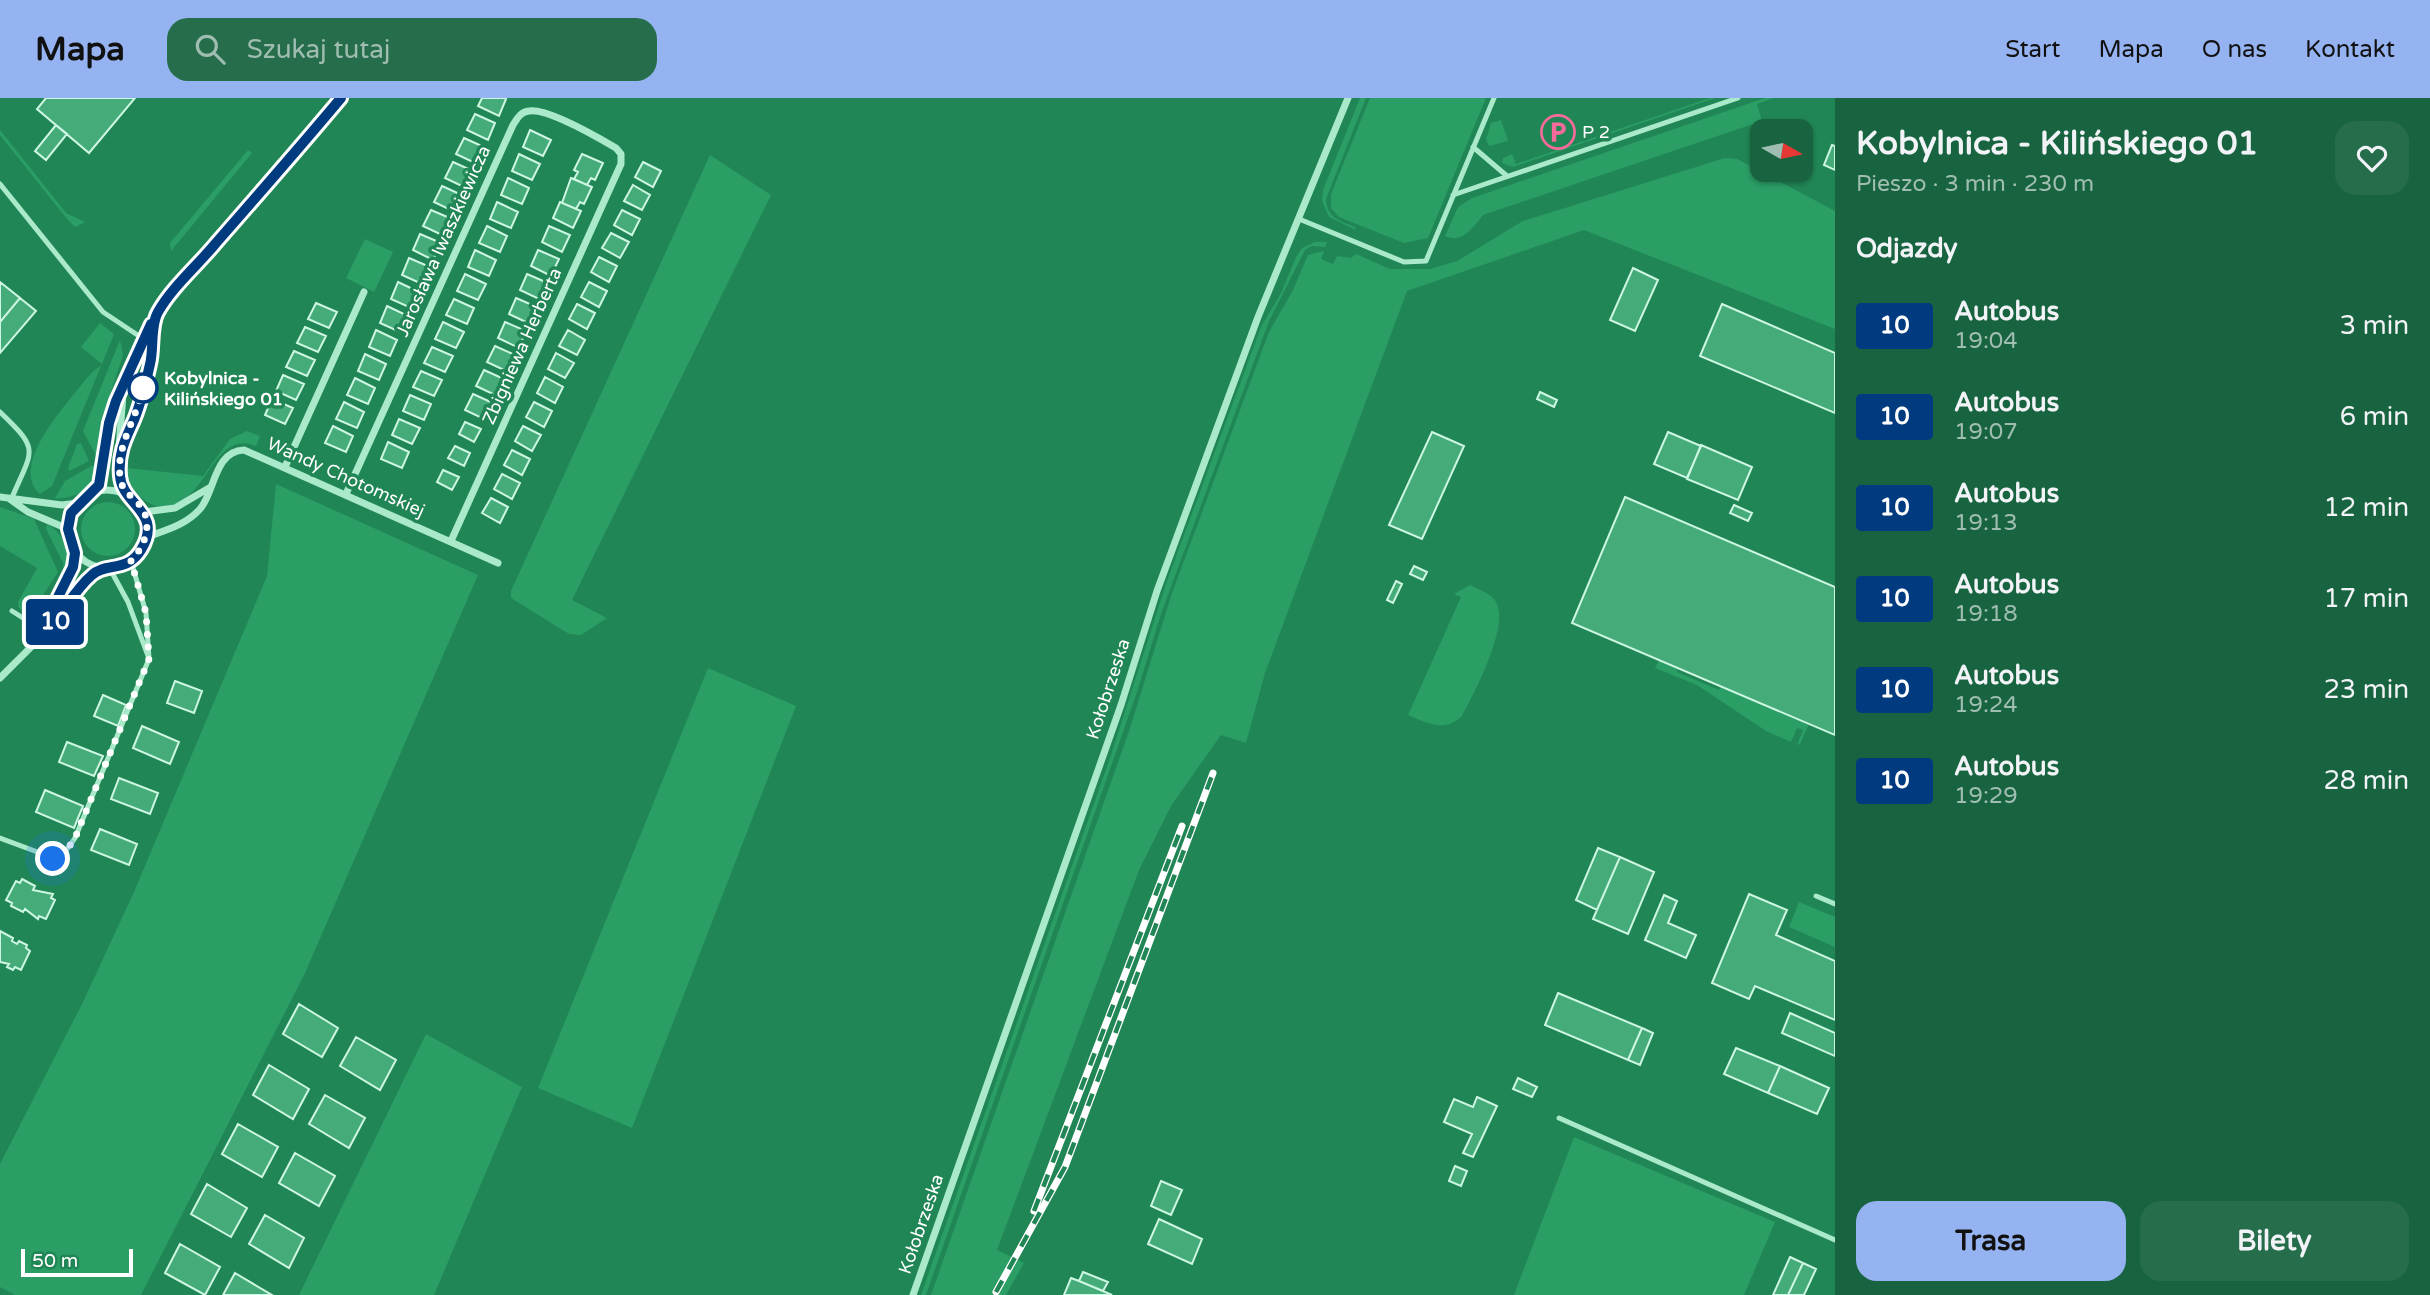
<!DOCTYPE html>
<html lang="pl">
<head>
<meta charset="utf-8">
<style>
	body { margin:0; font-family:"Varela Round",sans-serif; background:#266d4b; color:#f1f3f6; height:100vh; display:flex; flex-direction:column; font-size:26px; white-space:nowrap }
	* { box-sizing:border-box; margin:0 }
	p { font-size:23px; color:#9fbdb1 }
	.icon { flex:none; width:38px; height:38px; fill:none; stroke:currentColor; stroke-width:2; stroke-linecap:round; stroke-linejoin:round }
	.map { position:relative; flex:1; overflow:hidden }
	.drawer { display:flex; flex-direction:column; background:#196440; width:595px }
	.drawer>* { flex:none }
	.badge { padding:0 14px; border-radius:5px; font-size:24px; line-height:46px }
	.needle { width:46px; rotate:99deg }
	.fabs { position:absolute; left:1750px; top:21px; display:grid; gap:14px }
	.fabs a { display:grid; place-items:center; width:63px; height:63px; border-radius:14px; background:#196440; box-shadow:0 2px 5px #0004; font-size:35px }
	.scale { position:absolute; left:21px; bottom:18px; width:112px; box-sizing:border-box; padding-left:7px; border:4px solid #fff; border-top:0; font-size:19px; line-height:24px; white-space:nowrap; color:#fff; -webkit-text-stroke:5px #218655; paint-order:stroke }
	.you { position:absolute; width:35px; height:35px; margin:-18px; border:5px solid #fff; border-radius:50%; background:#1a73e8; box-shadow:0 0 0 10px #1a73e833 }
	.map>.badge { position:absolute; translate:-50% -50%; box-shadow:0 0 0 4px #fff }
	h2 { padding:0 21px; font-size:26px; line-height:63px }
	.round { display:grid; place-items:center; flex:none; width:74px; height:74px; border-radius:21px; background:#266d4b }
	.head { display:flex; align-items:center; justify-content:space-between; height:119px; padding:0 21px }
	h1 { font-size:33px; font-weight:700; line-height:52px }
	.button { display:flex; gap:14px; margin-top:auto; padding:14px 21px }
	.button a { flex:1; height:80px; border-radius:21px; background:#95b2f1; color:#111; font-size:28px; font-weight:700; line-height:80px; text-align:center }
	.button a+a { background:#266d4b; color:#f1f3f6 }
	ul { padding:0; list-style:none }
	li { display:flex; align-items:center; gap:21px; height:91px; padding:0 21px }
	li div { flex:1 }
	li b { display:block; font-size:26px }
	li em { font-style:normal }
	li .badge { min-width:77px; font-weight:700; text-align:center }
	header { display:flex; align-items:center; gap:42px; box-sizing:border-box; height:98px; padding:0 35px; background:#95b2f1; color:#111 }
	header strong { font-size:33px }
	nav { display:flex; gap:38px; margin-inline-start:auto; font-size:24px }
	.search { width:490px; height:63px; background:#266d4b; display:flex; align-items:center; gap:18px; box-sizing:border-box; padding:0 24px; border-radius:21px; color:#9fbdb1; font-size:26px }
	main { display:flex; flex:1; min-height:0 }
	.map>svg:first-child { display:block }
	.green { fill:#2a9e65 }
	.building { fill:#45ac79; stroke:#cef7e3; stroke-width:2 }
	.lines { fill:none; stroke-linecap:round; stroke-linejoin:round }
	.lane { stroke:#aae9ca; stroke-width:5 }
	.street { stroke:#aae9ca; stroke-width:7 }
	.rail-casing { stroke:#fff; stroke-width:7 }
	.rail { stroke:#218655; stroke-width:4.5; stroke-dasharray:13; stroke-linecap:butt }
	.line-casing { stroke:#fff; stroke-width:16 }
	.line { stroke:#003b80; stroke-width:10 }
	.walk { stroke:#fff; stroke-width:7; stroke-dasharray:0 12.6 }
	.stop-dot { fill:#fff; stroke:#003b80; stroke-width:3.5 }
	.labels { text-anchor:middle; stroke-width:7; stroke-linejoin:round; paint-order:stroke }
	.poi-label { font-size:18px; fill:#fff; stroke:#218655; text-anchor:start }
	.street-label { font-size:18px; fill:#fff; stroke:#218655 }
	.stop-label { font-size:18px; font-weight:bold; fill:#fff; stroke:#218655; text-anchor:start }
</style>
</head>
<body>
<header>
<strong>Mapa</strong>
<div class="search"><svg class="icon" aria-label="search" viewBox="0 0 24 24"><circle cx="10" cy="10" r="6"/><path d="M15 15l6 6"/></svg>Szukaj tutaj</div>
<nav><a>Start</a><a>Mapa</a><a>O nas</a><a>Kontakt</a></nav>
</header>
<main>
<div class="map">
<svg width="1835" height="1197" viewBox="0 0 1835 1197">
	<rect width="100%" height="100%" fill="#218655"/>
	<path class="green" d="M1360,0H1366L1326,101C1327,120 1340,123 1355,129L1356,132L1329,119L1322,103L1323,92Z
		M1370,0H1486L1428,140L1404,145L1339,119L1331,110V96Z
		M1710,0H1715L1513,69L1502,65L1503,60L1512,56L1516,66Z
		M1765,0H1774L1757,6L1762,23L1483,117C1474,129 1462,146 1445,138L1458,109L1472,100Z
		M1501,22L1508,43L1489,48L1486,41L1491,25Z
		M0,32L66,115L85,124L75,129L67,121L0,37Z
		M248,52L252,55L171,153L170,145Z
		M710,57L771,97L572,502L607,520L581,537L569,536L511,500V493Z
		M1725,60L1737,61L1835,113V231L1584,132L1407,193L1265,575L1246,645L1221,637L1171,708L1139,772L997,1152L1024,1165L1006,1197H931L1130,630L1172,495L1269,234L1293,192L1308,157L1324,153L1321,161L1333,166L1337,158L1351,160L1356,156L1390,171H1430L1457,163L1523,123Z
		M365,141L393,154L374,194L346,180Z
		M1315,144H1327L1325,149L1312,148L1305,152L1269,223L1161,516L1138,591L926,1197H921L1110,660L1167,483L1261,229L1281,195L1296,159L1302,150Z
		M100,225L114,236L102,266L81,249Z
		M120,242L123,257L109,300L100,359L96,358L83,333Z
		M147,252V263L134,312L128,318Z
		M101,268L52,388L40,396C11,371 57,317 74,296C82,287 90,273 101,268Z
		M247,333L260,338L256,348C210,329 207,417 155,408C142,402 119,384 127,370L203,378L230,341Z
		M81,345L89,363L69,373L68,370L77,346Z
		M91,368H100C96,388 76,402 55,400L65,383Z
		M276,386L478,477L305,875L141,1197H15L0,1189V1066L82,906L134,794L267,478Z
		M81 431a27 27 0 1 1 54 0a27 27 0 1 1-54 0Z
		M0,409L34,421L58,474L31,516L19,510L18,504L37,470L0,448Z
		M47,426C66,436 71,458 65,478L63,465L46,431Z
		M1470,487C1477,491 1488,494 1494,501C1513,523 1474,595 1462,618C1445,635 1427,625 1408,617L1461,499L1454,496Z
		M1659,562L1678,570L1677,574L1719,592L1721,588L1809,626L1800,646L1797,647L1803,632L1797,630L1791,644L1766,633L1697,587L1655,570Z
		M708,570L796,608L632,1030L538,990Z
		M1799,804L1835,819V849L1789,829Z
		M426,936L522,989L434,1197H299Z
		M1574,1039L1775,1124L1744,1197H1514Z"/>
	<path class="building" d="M46,0H135L89,55L37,11Z
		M482,0H504L506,1L499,18L478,8Z
		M475,16L495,25L488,42L467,32Z
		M56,27L67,36L46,62L35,53Z
		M530,32L551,42L543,58L523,49Z
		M464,40L484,49L477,66L456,56Z
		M1832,47L1835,48V72L1824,67Z
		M519,56L540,66L532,82L512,73Z
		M582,56L603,65L595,82L591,80L587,87L574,81L578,74L574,72Z
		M453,64L473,73L466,90L445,80Z
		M643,64L661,73L653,89L635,79Z
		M508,80L529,90L522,106L501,97Z
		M571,80L592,89L584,106L580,104L576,111L562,105Z
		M633,87L650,97L642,112L624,103Z
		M442,88L462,97L455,114L434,104Z
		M497,104L518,114L511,130L490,121Z
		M560,104L581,113L573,130L553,120Z
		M431,112L452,121L444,138L423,128Z
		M622,112L640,121L632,137L614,127Z
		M487,128L507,138L500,154L479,145Z
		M549,128L570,137L562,154L542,144Z
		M611,135L629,144L620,160L602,150Z
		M420,136L441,145L433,162L413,152Z
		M475,152L496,162L489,178L468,169Z
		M538,152L559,161L551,178L531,168Z
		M599,159L617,168L609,184L591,174Z
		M409,160L430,169L422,186L402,177Z
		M1633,170L1658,182L1635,233L1610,222Z
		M465,176L486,186L478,202L457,193Z
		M527,176L548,185L541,202L520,192Z
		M0,184L20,200L0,224Z
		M398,184L419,194L411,210L391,201Z
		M589,184L607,193L599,209L581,199Z
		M20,200L36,213L0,255V224Z
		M516,200L537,209L530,226L509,216Z
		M454,201L474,210L467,226L446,217Z
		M316,205L337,214L329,230L308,221Z
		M577,206L595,215L587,231L569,221Z
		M1722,206L1835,255V315L1700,258Z
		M387,208L408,218L400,234L380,225Z
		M443,224L464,234L456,250L435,241Z
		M505,224L526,233L519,250L498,240Z
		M305,229L326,238L318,254L297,245Z
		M376,232L397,242L390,258L369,249Z
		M568,232L585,242L577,257L559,248Z
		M495,248L515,257L508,274L487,264Z
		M432,249L453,258L445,274L424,265Z
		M294,253L315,262L307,278L286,269Z
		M556,255L574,265L565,280L548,271Z
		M365,256L386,266L379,282L358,273Z
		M484,272L504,281L497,298L476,288Z
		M421,273L442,282L434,298L413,289Z
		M283,277L304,286L296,302L276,293Z
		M545,279L563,289L555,305L537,295Z
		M355,280L375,290L368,306L347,297Z
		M1540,294L1557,302L1554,309L1537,301Z
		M473,296L493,305L486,322L465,312Z
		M410,297L431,306L424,322L403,313Z
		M272,301L293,310L285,326L265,317Z
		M344,304L364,314L357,330L336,321Z
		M534,304L552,313L544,329L526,319Z
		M399,321L420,330L412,346L392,337Z
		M465,324L481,331L474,344L459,336Z
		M333,328L353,338L346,354L325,345Z
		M523,328L541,337L532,353L515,343Z
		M1432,334L1464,348L1422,441L1389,427Z
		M1668,334L1701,348L1687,380L1654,366Z
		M388,344L409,354L402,370L381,361Z
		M1701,347L1752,369L1738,402L1687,381Z
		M455,348L470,355L464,368L448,360Z
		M512,352L530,361L522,377L504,367Z
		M443,372L459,379L452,392L437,384Z
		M502,376L520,385L512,401L494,391Z
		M1625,399L1835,489V637L1572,525Z
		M491,400L508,409L500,425L482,415Z
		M1734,407L1752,415L1748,423L1730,415Z
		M1414,468L1427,474L1423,482L1410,476Z
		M1396,483L1402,486L1393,505L1387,502Z
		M175,583L202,593L194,615L167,605Z
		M103,597L126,607L118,628L94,618Z
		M142,628L179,644L170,666L133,650Z
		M67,644L103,658L94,678L59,664Z
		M119,680L158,695L150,716L111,701Z
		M45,692L83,708L74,730L36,714Z
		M100,731L137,746L129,767L91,752Z
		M1598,750L1620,759L1597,812L1576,802Z
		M1620,759L1654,774L1628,836L1593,821Z
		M22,781L35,788L33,792L53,796L51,800L55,802L46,821L39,818L38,821L25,811L23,814L11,808L12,805L6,802L16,783L20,785Z
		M1749,796L1787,812L1776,837L1835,863V922L1755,888L1749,901L1712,885Z
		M1664,797L1677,803L1668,825L1696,837L1686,860L1645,842Z
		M0,833L13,840L12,843L17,846L19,843L27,847L26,850L30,853L21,872L15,869L13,872L7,869L9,866L0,864Z
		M1558,895L1642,930L1628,962L1545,927Z
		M299,906L338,930L322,959L283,936Z
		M1790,915L1835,935V958L1782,935Z
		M1642,930L1653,935L1640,967L1628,962Z
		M356,939L396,962L380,992L340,968Z
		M1736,950L1780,968L1768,995L1724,976Z
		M269,967L309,991L293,1021L253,997Z
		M1780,968L1829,990L1817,1016L1768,995Z
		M1518,980L1537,989L1532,999L1513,991Z
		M325,997L365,1020L349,1050L309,1026Z
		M1477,999L1497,1008L1473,1059L1463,1055L1472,1036L1444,1024L1454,1001L1473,1009Z
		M238,1026L278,1049L262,1079L222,1056Z
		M295,1055L335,1078L319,1108L279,1085Z
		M1455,1068L1467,1073L1461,1088L1449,1083Z
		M1161,1083L1182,1092L1171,1117L1151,1108Z
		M207,1086L247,1110L231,1139L191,1116Z
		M265,1117L304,1140L289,1170L249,1146Z
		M1159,1121L1202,1141L1192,1166L1148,1146Z
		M180,1146L220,1169L205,1197L165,1175Z
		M1790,1159L1803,1165L1788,1197H1773Z
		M1803,1165L1816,1171L1804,1197H1788Z
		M1083,1174L1108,1184L1103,1193L1079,1183Z
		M235,1175L272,1197H223Z
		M1071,1180L1079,1183L1112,1197H1064Z"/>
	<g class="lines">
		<path class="lane" d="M1473,49L1507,78
			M0,86L103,214L142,240
			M1453,97L1738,0
			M1299,121L1404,164L1426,163L1494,0
			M0,314C42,354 32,351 11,402
			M120,351C141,308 150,266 156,220
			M110,471L128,504L148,558
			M12,513L45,534
			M0,740L59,762L75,740L149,561L146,515L131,463
			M1816,798L1835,806
			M1559,1020L1835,1142"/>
		<path class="street" d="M123,293C122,326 114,364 125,396
			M285,369L364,194
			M68 431a39 39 0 1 1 78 0a39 39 0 1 1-78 0Z
			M95,394C108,373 104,348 109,325C117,288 137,249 156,216L341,0
			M346,396L513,27C517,21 520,14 529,13C547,10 599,40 616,50L621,56V66L451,443
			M0,399L62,407L78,405
			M11,402L28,414L68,431
			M144,414L175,410L209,390
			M147,439C166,432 186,427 200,411C215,394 214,353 244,352L498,465
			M45,533C53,506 71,484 75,455
			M0,580L61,519L81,489L100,470
			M913,1197L1121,607L1157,493L1258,219L1348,0"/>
		<g class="rail-casing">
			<path id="rail" d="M1034,1113L1182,728
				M996,1194L1065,1069L1213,675"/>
		</g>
		<use href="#rail" class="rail"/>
	</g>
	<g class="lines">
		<g class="line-casing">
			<path id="line" d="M151,226L116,303L109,325L99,387L71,415L68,431L75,455L73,469L51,513L45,534C63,517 73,493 92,477C106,464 127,475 141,452C164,414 122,407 120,378C118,355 125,342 134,322C141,305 146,284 150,266C154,251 150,228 158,214C172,189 198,167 216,145C258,97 300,49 341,0"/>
		</g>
		<use href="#line" class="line"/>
		<path class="walk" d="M53,761L60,762L75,740L149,561L146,515L131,463C145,448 155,423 138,405C129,395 122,393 120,379C116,347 137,320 143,290"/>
	</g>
	<defs>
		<g id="parking-ring" transform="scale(1.75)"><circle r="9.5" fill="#218655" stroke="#f66b9a" stroke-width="1.5"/><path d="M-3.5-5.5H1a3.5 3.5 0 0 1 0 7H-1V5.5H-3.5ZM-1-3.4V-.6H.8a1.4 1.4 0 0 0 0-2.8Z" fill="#f66b9a"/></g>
	</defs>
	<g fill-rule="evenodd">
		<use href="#parking-ring" x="1558" y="34"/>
	</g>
	<circle class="stop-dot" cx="143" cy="290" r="14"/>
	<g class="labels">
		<g class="poi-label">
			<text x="1582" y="40">P 2</text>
		</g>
		<g class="street-label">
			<text transform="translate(443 143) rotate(-66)" y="6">Jarosława Iwaszkiewicza</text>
			<text transform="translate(522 248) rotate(-66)" y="6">Zbigniewa Herberta</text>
			<text transform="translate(346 379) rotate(24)" y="6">Wandy Chotomskiej</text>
			<text transform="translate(1108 591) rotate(-72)" y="6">Kołobrzeska</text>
			<text transform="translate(921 1126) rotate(-71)" y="6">Kołobrzeska</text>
		</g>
		<g class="stop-label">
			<text x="164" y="286">Kobylnica -<tspan x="164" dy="21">Kilińskiego 01</tspan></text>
		</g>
	</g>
</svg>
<div class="fabs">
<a><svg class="needle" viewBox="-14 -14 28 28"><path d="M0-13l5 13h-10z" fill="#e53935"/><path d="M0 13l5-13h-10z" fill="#9fbdb1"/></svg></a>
</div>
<div class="scale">50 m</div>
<div class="you" style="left:53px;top:761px"></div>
<b class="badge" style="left:55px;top:524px;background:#003b80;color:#fff">10</b>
</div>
<section class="drawer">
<div class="head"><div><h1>Kobylnica - Kilińskiego 01</h1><p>Pieszo · 3 min · 230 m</p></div><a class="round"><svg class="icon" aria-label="heart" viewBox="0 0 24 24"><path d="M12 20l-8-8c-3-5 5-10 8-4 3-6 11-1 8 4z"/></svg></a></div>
<h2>Odjazdy</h2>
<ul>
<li><span class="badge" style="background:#003b80;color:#fff">10</span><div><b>Autobus</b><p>19:04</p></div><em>3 min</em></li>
<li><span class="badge" style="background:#003b80;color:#fff">10</span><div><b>Autobus</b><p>19:07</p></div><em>6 min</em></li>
<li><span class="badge" style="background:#003b80;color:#fff">10</span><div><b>Autobus</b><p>19:13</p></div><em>12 min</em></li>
<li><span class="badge" style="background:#003b80;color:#fff">10</span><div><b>Autobus</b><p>19:18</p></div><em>17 min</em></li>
<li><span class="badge" style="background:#003b80;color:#fff">10</span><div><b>Autobus</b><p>19:24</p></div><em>23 min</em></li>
<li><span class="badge" style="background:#003b80;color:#fff">10</span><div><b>Autobus</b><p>19:29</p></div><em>28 min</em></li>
</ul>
<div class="button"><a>Trasa</a><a>Bilety</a></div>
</section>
</main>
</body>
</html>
